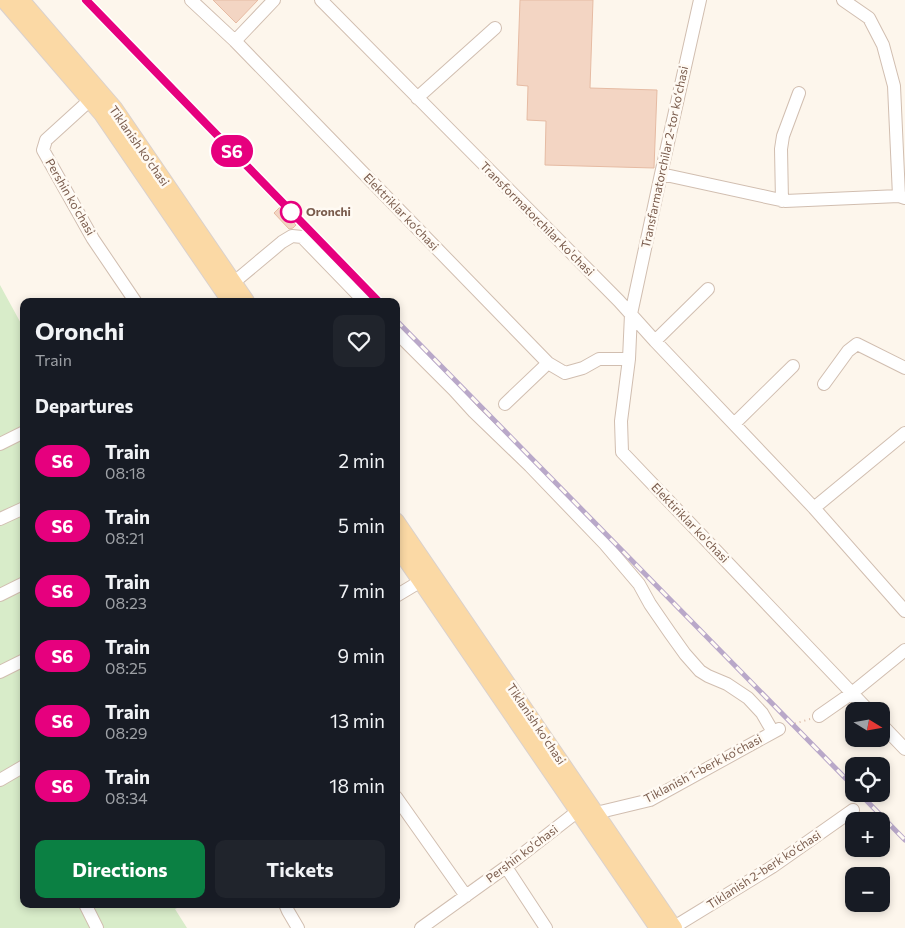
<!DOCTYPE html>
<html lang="en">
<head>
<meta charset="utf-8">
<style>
	body { margin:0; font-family:Commissioner,sans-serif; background:#20242c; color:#f1f3f6; height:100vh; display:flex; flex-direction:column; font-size:19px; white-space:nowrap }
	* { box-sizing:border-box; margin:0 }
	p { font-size:16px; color:#9ea1a6 }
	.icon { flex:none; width:28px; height:28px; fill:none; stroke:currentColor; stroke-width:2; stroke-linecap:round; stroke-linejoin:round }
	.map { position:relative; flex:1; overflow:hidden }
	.drawer { position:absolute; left:20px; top:298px; width:380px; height:610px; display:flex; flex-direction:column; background:#171b24; border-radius:10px; box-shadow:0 2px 8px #0003 }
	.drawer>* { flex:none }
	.badge { padding:0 10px; border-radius:16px; font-size:18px; line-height:32px }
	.needle { width:32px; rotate:101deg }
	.fabs { position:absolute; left:845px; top:702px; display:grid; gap:10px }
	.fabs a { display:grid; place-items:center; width:45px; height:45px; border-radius:10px; background:#171b24; box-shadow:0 2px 8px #0003; font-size:25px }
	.map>.badge { position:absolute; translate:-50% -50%; box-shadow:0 0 0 2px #fff }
	h2 { padding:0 15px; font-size:19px; line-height:45px }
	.round { display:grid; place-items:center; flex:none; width:52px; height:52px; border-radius:10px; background:#20242c }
	.head { display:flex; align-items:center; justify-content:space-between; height:85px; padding:0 15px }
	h1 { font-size:24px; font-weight:700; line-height:38px }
	.button { display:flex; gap:10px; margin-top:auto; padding:10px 15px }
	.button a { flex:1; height:58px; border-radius:10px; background:#0b8043; color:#fff; font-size:20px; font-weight:700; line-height:58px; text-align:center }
	.button a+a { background:#20242c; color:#f1f3f6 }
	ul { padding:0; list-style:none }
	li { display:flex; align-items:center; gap:15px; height:65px; padding:0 15px }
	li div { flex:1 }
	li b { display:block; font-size:19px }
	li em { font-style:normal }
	li .badge { min-width:55px; font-weight:700; text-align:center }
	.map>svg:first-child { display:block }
	.green { fill:#d8ecc9 }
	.building { fill:#f3d5c3; stroke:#e6bba3 }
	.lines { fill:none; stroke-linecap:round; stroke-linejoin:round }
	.minor-casing { stroke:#d1beb0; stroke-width:14 }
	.major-casing { stroke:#dad1cd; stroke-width:18 }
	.path { stroke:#d9b8a5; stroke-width:2; stroke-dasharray:1 4; stroke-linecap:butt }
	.minor { stroke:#fff; stroke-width:12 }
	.major { stroke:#fbd9a5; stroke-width:16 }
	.rail-casing { stroke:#b9a8c9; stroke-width:5 }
	.rail { stroke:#fffaf3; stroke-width:3; stroke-dasharray:9; stroke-linecap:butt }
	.line-casing { stroke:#fff; stroke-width:11 }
	.line { stroke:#e6007e; stroke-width:8 }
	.stop-dot { fill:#fff; stroke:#e6007e; stroke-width:2.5 }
	.labels { text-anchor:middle; stroke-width:5; stroke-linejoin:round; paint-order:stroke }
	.street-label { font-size:12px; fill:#7a5c4d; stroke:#fffaf3 }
	.stop-label { font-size:12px; font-weight:bold; fill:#7a5c4d; stroke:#fffaf3; text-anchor:start }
</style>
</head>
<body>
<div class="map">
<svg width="905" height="928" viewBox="0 0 905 928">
	<rect width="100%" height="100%" fill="#fdf6ec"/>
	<path class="green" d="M0,285L24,329V904H185L175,909L187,928H0Z"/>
	<path class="building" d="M213,0H258L236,23Z
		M520,0H593L590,88L657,90L654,168L545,165L546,121L527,120L528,86L517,85Z
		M280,207L296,225L293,228L289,229L274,213Z"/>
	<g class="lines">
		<g class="minor-casing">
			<path id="minor" d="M191,0L235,41L548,363L565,373L583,368L599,359H629
				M321,0L619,301L655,341L814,508L905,611
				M700,0L661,174L631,314L629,359L621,421L622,452L869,711
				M843,0L869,18L883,45L894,86L899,196
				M235,41L274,0
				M417,98L495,28
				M90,100L46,140L43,150L93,239L135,301
				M661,174L785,201L899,196L905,198
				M782,201L781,149L783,136L799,93
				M233,283L282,242L292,236L302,237L364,301
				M396,332L454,390L474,412L530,466L605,544L639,584L650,604L670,633L685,654L700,671L708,676L727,684L748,698L762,713L773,732
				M655,341L708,289
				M824,384L848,351L857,344L905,368
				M505,404L548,363
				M734,424L793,366
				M0,444L24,432
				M814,508L905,433
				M0,519L24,508
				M0,595L24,583
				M396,596L421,581
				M0,672L24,660
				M819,716L852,693L905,650
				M881,724L905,749
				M0,780L24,766
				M396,797L466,896
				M596,813L650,800L779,729
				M506,867L546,928
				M85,904L97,928
				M285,904L288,911L298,928
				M674,927L772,867L853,810
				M421,928L506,867L578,811"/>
		</g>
		<g class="major-casing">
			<path id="major" d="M4,0L102,114L230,301
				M21,0L114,108L246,301
				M396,521L674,928
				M396,545L658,928"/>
		</g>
		<path class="path" d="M790,725L810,719"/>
		<use href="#minor" class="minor"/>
		<use href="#major" class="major"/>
		<g class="rail-casing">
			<path id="rail" d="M86,0L378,301
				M396,320L854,787
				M860,794L905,840"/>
		</g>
		<use href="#rail" class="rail"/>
	</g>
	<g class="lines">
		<g class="line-casing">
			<path id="line" d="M86,0L378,301"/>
		</g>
		<use href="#line" class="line"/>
	</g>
	<circle class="stop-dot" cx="291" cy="212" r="10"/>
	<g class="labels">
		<g class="street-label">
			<text transform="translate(139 146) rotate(55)" y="4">Tiklanish ko'chasi</text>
			<text transform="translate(665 157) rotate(-78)" y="4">Transfarmatorchilar 2-tor koʻchasi</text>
			<text transform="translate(70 197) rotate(60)" y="4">Pershin ko'chasi</text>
			<text transform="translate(401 212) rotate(46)" y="4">Elektriklar ko‘chasi</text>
			<text transform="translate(537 219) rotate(45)" y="4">Transformatorchilar ko'chasi</text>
			<text transform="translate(690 523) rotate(46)" y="4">Elektiriklar ko'chasi</text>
			<text transform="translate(536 724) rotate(56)" y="4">Tiklanish ko'chasi</text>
			<text transform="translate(703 769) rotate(-28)" y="4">Tiklanish 1-berk ko‘chasi</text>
			<text transform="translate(522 854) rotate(-37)" y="4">Pershin ko'chasi</text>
			<text transform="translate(764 870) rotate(-33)" y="4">Tiklanish 2-berk ko‘chasi</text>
		</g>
		<g class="stop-label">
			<text x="306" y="216">Oronchi</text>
		</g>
	</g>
</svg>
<div class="fabs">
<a><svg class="needle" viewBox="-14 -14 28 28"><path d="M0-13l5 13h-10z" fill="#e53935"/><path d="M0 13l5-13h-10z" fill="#9ea1a6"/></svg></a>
<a><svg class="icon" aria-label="locate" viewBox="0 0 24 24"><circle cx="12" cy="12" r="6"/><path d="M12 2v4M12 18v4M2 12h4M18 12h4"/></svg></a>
<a>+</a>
<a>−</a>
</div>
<b class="badge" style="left:232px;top:151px;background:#e6007e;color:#fff">S6</b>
<section class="drawer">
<div class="head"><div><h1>Oronchi</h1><p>Train</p></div><a class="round"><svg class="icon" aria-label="heart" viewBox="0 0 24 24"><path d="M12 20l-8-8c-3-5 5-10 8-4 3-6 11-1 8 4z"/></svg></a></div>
<h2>Departures</h2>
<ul>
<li><span class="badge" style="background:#e6007e;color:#fff">S6</span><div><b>Train</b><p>08:18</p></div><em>2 min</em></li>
<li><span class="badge" style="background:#e6007e;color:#fff">S6</span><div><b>Train</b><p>08:21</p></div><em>5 min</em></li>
<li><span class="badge" style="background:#e6007e;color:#fff">S6</span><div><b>Train</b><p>08:23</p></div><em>7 min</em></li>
<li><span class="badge" style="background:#e6007e;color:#fff">S6</span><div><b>Train</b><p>08:25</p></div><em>9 min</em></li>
<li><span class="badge" style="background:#e6007e;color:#fff">S6</span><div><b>Train</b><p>08:29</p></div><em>13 min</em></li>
<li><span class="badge" style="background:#e6007e;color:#fff">S6</span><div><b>Train</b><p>08:34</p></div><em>18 min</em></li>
</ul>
<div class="button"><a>Directions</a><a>Tickets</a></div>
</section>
</div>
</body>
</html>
